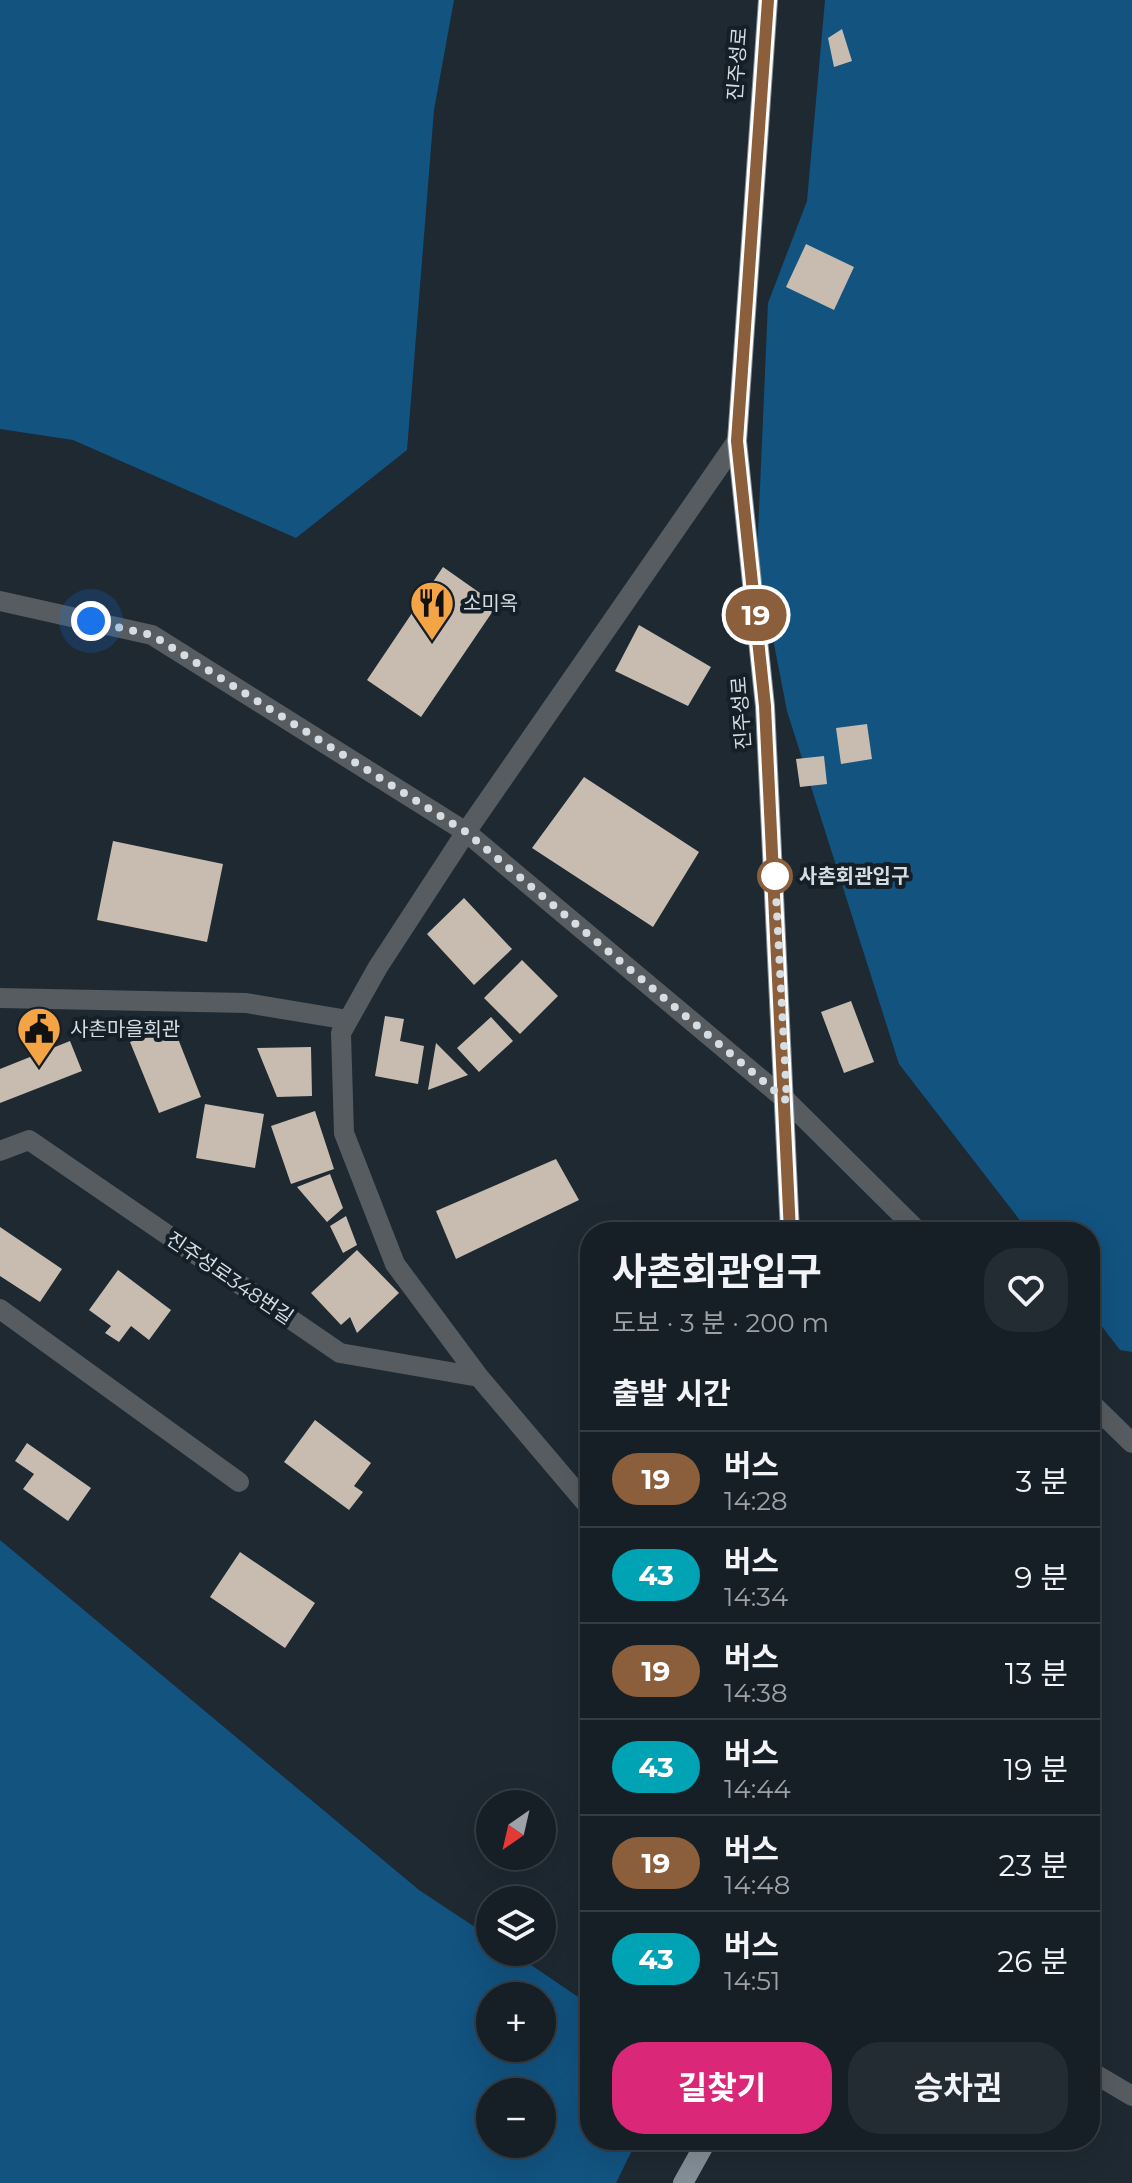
<!DOCTYPE html>
<html lang="ko">
<head>
<meta charset="utf-8">
<style>
	body { margin:0; font-family:Montserrat,"Noto Sans KR",sans-serif; background:#232c32; color:#f1f3f6; height:100vh; display:flex; flex-direction:column; font-size:30px; white-space:nowrap }
	* { box-sizing:border-box; margin:0 }
	p { font-size:26px; color:#9ea2a7 }
	.icon { flex:none; width:44px; height:44px; fill:none; stroke:currentColor; stroke-width:2; stroke-linecap:round; stroke-linejoin:round }
	.map { position:relative; flex:1; overflow:hidden }
	.panel { position:absolute; left:580px; top:1222px; width:520px; height:928px; display:flex; flex-direction:column; background:#161f26; border-radius:32px; box-shadow:0 8px 32px #0002,0 0 0 2px #353d43 }
	.panel>* { flex:none }
	.badge { padding:0 16px; border-radius:26px; font-size:28px; line-height:52px }
	.needle { width:52px; rotate:214deg }
	.buttons { position:absolute; left:476px; top:1790px; display:grid; gap:16px }
	.buttons a { display:grid; place-items:center; width:80px; height:80px; border-radius:50%; background:#161f26; box-shadow:0 8px 32px #0002,0 0 0 2px #353d43; font-size:40px }
	.you { position:absolute; width:40px; height:40px; margin:-20px; border:6px solid #fff; border-radius:50%; background:#1a73e8; box-shadow:0 0 0 12px #1a73e833 }
	.map>.badge { position:absolute; translate:-50% -50%; box-shadow:0 0 0 4px #fff }
	h2 { padding:0 32px; font-size:30px; line-height:72px }
	.round { display:grid; place-items:center; flex:none; width:84px; height:84px; border-radius:32px; background:#232c32 }
	.headline { display:flex; align-items:center; justify-content:space-between; height:136px; padding:0 32px }
	h1 { font-size:38px; font-weight:700; line-height:60px }
	.cta { display:flex; gap:16px; margin-top:auto; padding:16px 32px }
	.cta a { flex:1; height:92px; border-radius:32px; background:#db2777; color:#fff; font-size:32px; font-weight:700; line-height:92px; text-align:center }
	.cta a+a { background:#232c32; color:#f1f3f6 }
	ul { padding:0; list-style:none }
	li { display:flex; align-items:center; gap:24px; height:96px; padding:0 32px; border-top:2px solid #353d43 }
	li div { flex:1 }
	li b { display:block; font-size:30px }
	li em { font-style:normal }
	li .badge { min-width:88px; font-weight:700; text-align:center }
	.map>svg:first-child { display:block }
	.green { fill:#125380; fill-rule:evenodd }
	.building { fill:#c8bcb0 }
	.lines { fill:none; stroke-linecap:round; stroke-linejoin:round }
	.minor { stroke:#565c60; stroke-width:20 }
	.major { stroke:#848f98; stroke-width:20 }
	.line-casing { stroke:#fff; stroke-width:18 }
	.line { stroke:#8b5e3c; stroke-width:12 }
	.walk { stroke:#d5dce2; stroke-width:8; stroke-dasharray:0 14.4 }
	.stop-dot { fill:#fff; stroke:#8b5e3c; stroke-width:4 }
	.labels { text-anchor:middle; stroke-width:8; stroke-linejoin:round; paint-order:stroke }
	.street-label { font-size:20px; fill:#d5dce2; stroke:#151f28 }
	.poi-label { font-size:20px; fill:#d5dce2; stroke:#151f28; text-anchor:start }
	.stop-label { font-size:20px; font-weight:bold; fill:#d5dce2; stroke:#151f28; text-anchor:start }
</style>
</head>
<body>
<div class="map">
<svg width="1132" height="2183" viewBox="0 0 1132 2183">
	<rect width="100%" height="100%" fill="#1e2932"/>
	<path class="green" d="M0,0H454L434,110L407,450L296,538L73,440L0,429Z
		M825,0H1132V1352L1120,1350L1090,1311V1232H1029L899,1064L787,711L757,556L768,303L807,201Z
		M0,1540L419,1890L490,1937V1952H512L590,2005V2140H637L616,2183H0ZM490,1996H542V2048H490ZM490,2092H542V2144H490Z"/>
	<path class="building" d="M842,29L852,61L834,67L828,38Z
		M806,244L854,267L834,310L786,287Z
		M443,567L497,605L421,717L367,680Z
		M639,625L711,667L688,706L615,671Z
		M867,724L872,759L841,764L836,728Z
		M824,756L827,784L800,787L796,759Z
		M584,777L699,852L653,927L532,848Z
		M113,841L223,864L207,942L97,920Z
		M464,898L512,949L474,985L427,934Z
		M522,960L558,996L520,1034L484,998Z
		M851,1001L874,1062L844,1073L821,1012Z
		M385,1016L404,1019L400,1041L424,1046L418,1084L375,1076Z
		M491,1017L513,1041L479,1072L457,1048Z
		M173,1026L201,1097L159,1113L130,1042Z
		M70,1041L82,1071L0,1103V1069Z
		M436,1043L468,1075L428,1090Z
		M311,1047L312,1096L277,1097L257,1048Z
		M205,1104L264,1114L255,1168L196,1158Z
		M315,1111L334,1169L291,1184L271,1126Z
		M556,1159L579,1200L456,1259L436,1211Z
		M330,1174L343,1208L327,1222L297,1187Z
		M346,1216L357,1245L343,1253L330,1226Z
		M0,1227L62,1269L40,1302L0,1276Z
		M357,1250L399,1293L357,1333L350,1317L341,1325L311,1293Z
		M118,1270L171,1310L149,1340L131,1326L119,1342L105,1333L111,1326L89,1310Z
		M315,1420L371,1463L354,1486L363,1492L349,1510L284,1462Z
		M27,1443L91,1488L68,1521L23,1489L34,1474L15,1461Z
		M240,1552L315,1603L285,1648L210,1597Z"/>
	<g class="lines">
		<path class="minor" d="M0,601L152,635L466,832L787,1101L919,1232
			M0,998L246,1003L348,1020
			M0,1151L29,1140L340,1353L479,1377
			M0,1309L239,1482
			M1090,1402L1132,1443
			M590,1508L479,1377L395,1264L344,1133L341,1033L378,967L466,832L737,441
			M1090,2071L1132,2096"/>
		<path class="major" d="M768,0L737,441L765,706L790,1232
			M683,2183L707,2140"/>
	</g>
	<g class="lines">
		<g class="line-casing">
			<path id="line" d="M768,0L737,441L765,706L790,1232"/>
		</g>
		<use href="#line" class="line"/>
		<path class="walk" d="M91,621L152,635L466,832L787,1101L775,876"/>
	</g>
	<defs>
		<g id="restaurant-pin" transform="scale(2.3)"><path d="M0 17L-7.5 6A9.5 9.5 0 1 1 7.5 6Z" fill="#f4a444" stroke="#151f28"/><path d="M-5-6h1v4h1v-4h1v4h1v-4h1v5L-1.5 .5V6h-2V.5L-5-1ZM5-6V6H3V1.5H1.5Q1.5-4 5-6Z" fill="#111"/></g>
		<g id="civic-pin" transform="scale(2.3)"><path d="M0 17L-7.5 6A9.5 9.5 0 1 1 7.5 6Z" fill="#f4a444" stroke="#151f28"/><path d="M-.6-6.5H3V-4.5H.6V-3L4-1V1h2V6H-6V1h2V-1L-.6-3ZM-1.2 2.5V6h2.4V2.5Z" fill="#111"/></g>
	</defs>
	<g fill-rule="evenodd">
		<use href="#restaurant-pin" x="432" y="603"/>
		<use href="#civic-pin" x="39" y="1029"/>
	</g>
	<circle class="stop-dot" cx="775" cy="876" r="16"/>
	<g class="labels">
		<g class="street-label">
			<text transform="translate(737 64) rotate(-86)" y="7">진주성로</text>
			<text transform="translate(741 713) rotate(-94)" y="7">진주성로</text>
			<text transform="translate(230 1278) rotate(34)" y="7">진주성로348번길</text>
		</g>
		<g class="poi-label">
			<text x="463" y="610">소미옥</text>
			<text x="70" y="1036">사촌마을회관</text>
		</g>
		<g class="stop-label">
			<text x="799" y="883">사촌회관입구</text>
		</g>
	</g>
</svg>
<div class="buttons">
<a><svg class="needle" viewBox="-14 -14 28 28"><path d="M0-13l5 13h-10z" fill="#e53935"/><path d="M0 13l5-13h-10z" fill="#9ea2a7"/></svg></a>
<a><svg class="icon" aria-label="layers" viewBox="0 0 24 24"><path d="M12 4l9 5-9 5-9-5zM3 14l9 5 9-5"/></svg></a>
<a>+</a>
<a>−</a>
</div>
<div class="you" style="left:91px;top:621px"></div>
<b class="badge" style="left:756px;top:615px;background:#8b5e3c;color:#fff">19</b>
<section class="panel">
<div class="headline"><div><h1>사촌회관입구</h1><p>도보 · 3 분 · 200 m</p></div><a class="round"><svg class="icon" aria-label="heart" viewBox="0 0 24 24"><path d="M12 20l-8-8c-3-5 5-10 8-4 3-6 11-1 8 4z"/></svg></a></div>
<h2>출발 시간</h2>
<ul>
<li><span class="badge" style="background:#8b5e3c;color:#fff">19</span><div><b>버스</b><p>14:28</p></div><em>3 분</em></li>
<li><span class="badge" style="background:#00a3b4;color:#fff">43</span><div><b>버스</b><p>14:34</p></div><em>9 분</em></li>
<li><span class="badge" style="background:#8b5e3c;color:#fff">19</span><div><b>버스</b><p>14:38</p></div><em>13 분</em></li>
<li><span class="badge" style="background:#00a3b4;color:#fff">43</span><div><b>버스</b><p>14:44</p></div><em>19 분</em></li>
<li><span class="badge" style="background:#8b5e3c;color:#fff">19</span><div><b>버스</b><p>14:48</p></div><em>23 분</em></li>
<li><span class="badge" style="background:#00a3b4;color:#fff">43</span><div><b>버스</b><p>14:51</p></div><em>26 분</em></li>
</ul>
<div class="cta"><a>길찾기</a><a>승차권</a></div>
</section>
</div>
</body>
</html>
